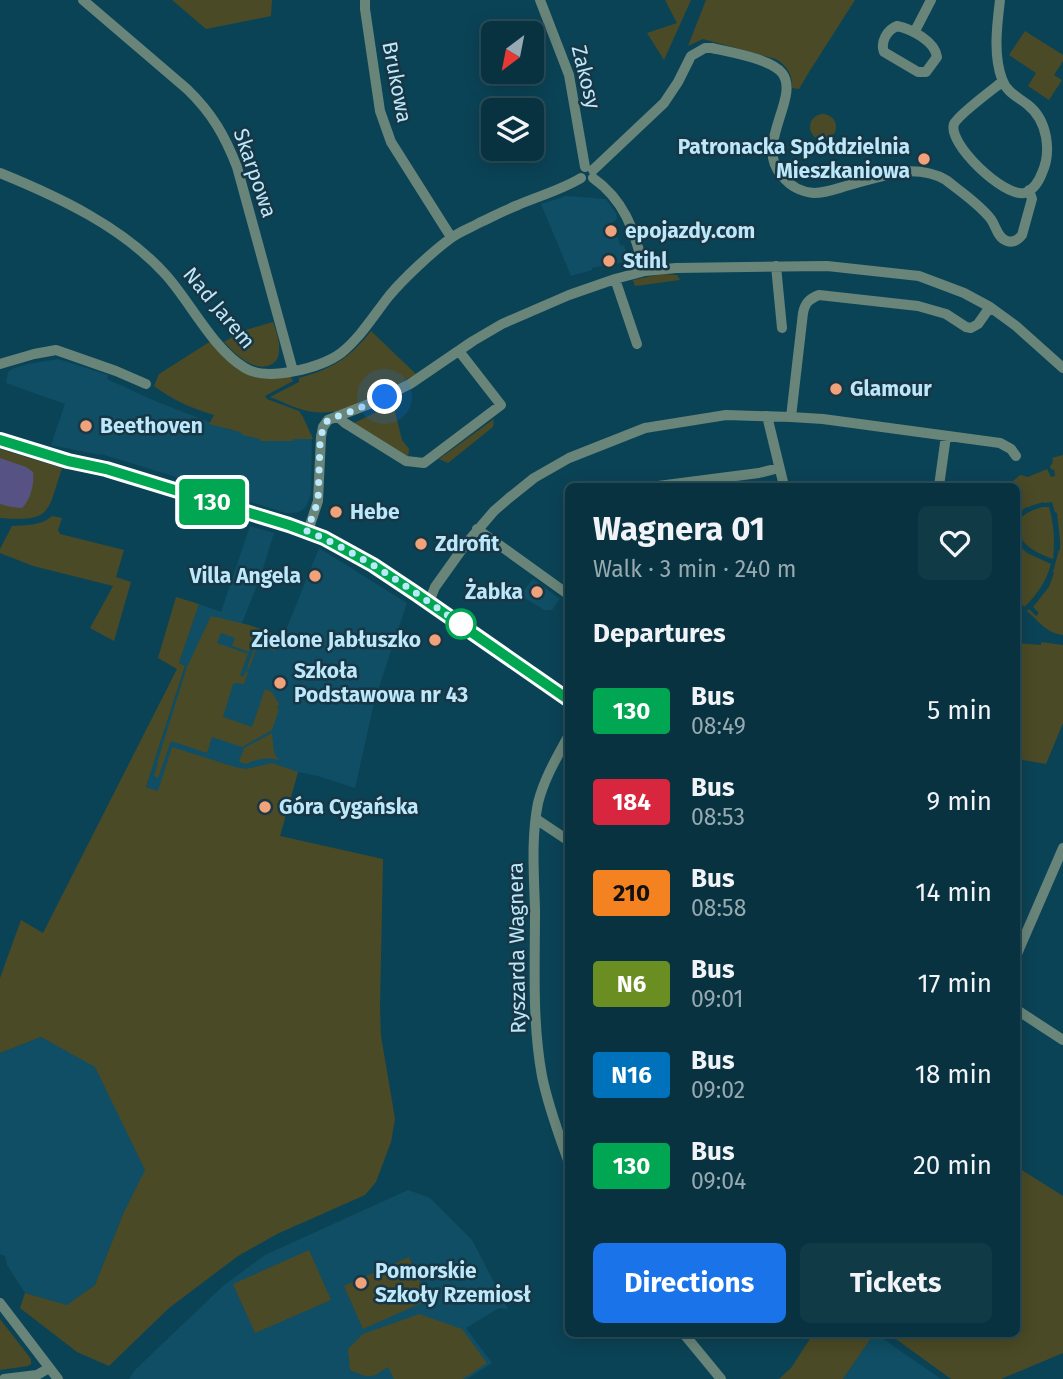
<!DOCTYPE html>
<html lang="en">
<head>
<meta charset="utf-8">
<style>
	body { margin:0; font-family:"Fira Sans",sans-serif; background:#113a47; color:#f1f3f6; height:100vh; display:flex; flex-direction:column; font-size:26px; white-space:nowrap }
	* { box-sizing:border-box; margin:0 }
	p { font-size:23px; color:#98aab1 }
	.icon { flex:none; width:38px; height:38px; fill:none; stroke:currentColor; stroke-width:2; stroke-linecap:round; stroke-linejoin:round }
	.map { position:relative; flex:1; overflow:hidden }
	.side { position:absolute; left:565px; top:483px; width:455px; height:854px; display:flex; flex-direction:column; background:#083240; border-radius:10px; box-shadow:0 4px 18px #0003,0 0 0 2px #294d59 }
	.side>* { flex:none }
	.badge { padding:0 14px; border-radius:5px; font-size:24px; line-height:46px }
	.needle { width:46px; rotate:212deg }
	.controls { position:absolute; left:481px; top:21px; display:grid; gap:14px }
	.controls a { display:grid; place-items:center; width:63px; height:63px; border-radius:10px; background:#083240; box-shadow:0 4px 18px #0003,0 0 0 2px #294d59; font-size:35px }
	.you { position:absolute; width:35px; height:35px; margin:-18px; border:5px solid #fff; border-radius:50%; background:#1a73e8; box-shadow:0 0 0 10px #1a73e833 }
	.map>.badge { position:absolute; translate:-50% -50%; box-shadow:0 0 0 4px #fff }
	h2 { padding:0 28px; font-size:26px; line-height:63px }
	.round { display:grid; place-items:center; flex:none; width:74px; height:74px; border-radius:10px; background:#113a47 }
	.headline { display:flex; align-items:center; justify-content:space-between; height:119px; padding:0 28px }
	h1 { font-size:33px; font-weight:700; line-height:52px }
	.button { display:flex; gap:14px; margin-top:auto; padding:14px 28px }
	.button a { flex:1; height:80px; border-radius:10px; background:#1a73e8; color:#fff; font-size:28px; font-weight:700; line-height:80px; text-align:center }
	.button a+a { background:#113a47; color:#f1f3f6 }
	ul { padding:0; list-style:none }
	li { display:flex; align-items:center; gap:21px; height:91px; padding:0 28px }
	li div { flex:1 }
	li b { display:block; font-size:26px }
	li em { font-style:normal }
	li .badge { min-width:77px; font-weight:700; text-align:center }
	.map>svg:first-child { display:block }
	.built { fill:#0f4e64 }
	.green { fill:#4b4a26 }
	.water { fill:#575284 }
	.lines { fill:none; stroke-linecap:round; stroke-linejoin:round }
	.minor { stroke:#698579; stroke-width:10 }
	.line-casing { stroke:#fff; stroke-width:16 }
	.line { stroke:#00a651; stroke-width:10 }
	.walk { stroke:#bce8fc; stroke-width:7; stroke-dasharray:0 12.6 }
	.poi-dot { fill:#f0a27a; stroke:#183643; stroke-width:2.5 }
	.stop-dot { fill:#fff; stroke:#00a651; stroke-width:3.5 }
	.labels { text-anchor:middle; stroke-width:5; stroke-linejoin:round; paint-order:stroke }
	.street-label { font-size:21px; fill:#bce8fc; stroke:#183643 }
	.poi-label { font-size:21px; font-weight:bold; fill:#bce8fc; stroke:#183643; text-anchor:start }
</style>
</head>
<body>
<div class="map">
<svg width="1063" height="1379" viewBox="0 0 1063 1379">
	<rect width="100%" height="100%" fill="#0b4356"/>
	<path class="built" d="M566,196L606,199L616,213L617,219L613,222L620,245L624,246L629,260L610,266L605,265L592,268V270L571,276L541,204Z
		M58,359L108,375L107,379L155,401L227,429L266,437H286L312,434L311,494L306,507L301,511L294,513H286L244,500L235,495L101,454L100,455L51,445L65,404L6,383L8,372L14,368L28,364Z
		M250,526L274,533L260,578L242,623L280,636L284,635L319,548L407,603L375,699L355,788L318,776L298,772L288,808L256,798L248,821L146,787L185,667L179,663L199,604L221,612Z
		M533,579L560,599L552,610H544L520,595Z
		M41,1037L95,1066L146,1170L123,1214L95,1285L67,1306L25,1293L7,1265L5,1256L0,1254V1053Z
		M408,1190L430,1198L472,1240L508,1309L499,1308L466,1328L492,1363L467,1379H129L135,1370L223,1286L265,1255Z
		M874,1334H876L941,1379H843Z"/>
	<path class="green" d="M172,0H272L271,16L206,29Z
		M665,0H691L664,60L647,33L677,23Z
		M706,0H855L809,72L799,89L792,88C793,74 787,66 776,59L703,39L688,46Z
		M1025,31L1063,55V61L1054,75L1062,80L1049,100L1028,86L1036,73L1009,55Z
		M810 127a13 13 0 1 1 26 0a13 13 0 1 1-26 0Z
		M662,274L677,275L680,280L635,286L633,280Z
		M273,322C276,331 280,341 279,350C279,356 277,361 272,364C255,374 234,353 224,342L242,331Z
		M371,331L416,374C386,391 349,416 313,412C298,410 284,402 270,397L299,382V378C332,369 350,358 371,331Z
		M211,341L227,360L291,377L293,381L265,396L267,399L299,411L303,417L313,439H294L293,441H260V439L243,435L240,432L209,424L214,415C191,408 173,400 154,386L159,374Z
		M393,404L402,440L409,449L408,458L352,424Z
		M494,419L493,427L448,463L439,459Z
		M0,449L62,468C47,513 52,522 0,518Z
		M1063,455V635C1048,634 1038,621 1027,611L1029,609L1036,616L1039,613L1033,607L1049,587L1054,573L1053,572L1059,550H1060V540L1057,513L1055,512L1052,502L1044,503L1043,502L1025,508L1017,515V486H1007L1020,475L1028,477L1047,469L1051,477L1055,476L1054,469L1052,470L1050,467L1053,462L1052,458Z
		M1042,507H1049C1054,524 1055,541 1053,559C1034,552 1017,544 1017,521C1024,514 1032,510 1042,507Z
		M52,516L62,518L58,530L60,534L124,550L116,577L131,582L114,641L90,628L113,586L33,566L0,553V549L12,526C26,525 41,526 52,516Z
		M1017,543L1027,553L1051,564C1046,582 1037,595 1024,607L1017,596Z
		M176,597L199,604L179,663L185,666L146,787L158,791L172,747L235,767L246,769L272,763L298,772L280,836L383,859L380,1007L381,1036L395,1119L391,1142L376,1182L365,1195L277,1234L238,1256L169,1308L109,1366L77,1352L20,1308L25,1293L67,1305L95,1285L123,1214L145,1170L95,1067L41,1037L0,1053V978L21,920L43,933L177,669L158,658Z
		M211,616L249,625L280,636L275,651L258,644L249,669L247,668L258,639L257,634L249,633L253,637L249,652L232,646L235,638L221,633L217,643L248,654L240,675L243,677L246,671L248,672L244,684L236,683L233,684L223,717L252,727L265,689L272,692L279,704L277,708L279,709L272,730L242,747L212,737L207,753L171,741L158,778L154,776L158,763H157L187,667Z
		M1041,642L1063,645V723L1046,764L1017,759V643L1041,645Z
		M272,733L274,753L279,760C268,757 257,759 246,764L239,762L244,748Z
		M1017,1167L1063,1196V1353L1001,1379H951L889,1334H1017Z
		M309,1250L331,1300L255,1333L233,1284Z
		M409,1257L428,1300L363,1329L344,1286Z
		M419,1314L462,1329L487,1363L463,1379H394L388,1367C369,1379 371,1379 350,1370L348,1349L363,1334Z
		M0,1319L31,1359V1364L28,1366L0,1370Z
		M813,1334H874L843,1379H779L791,1368Z"/>
	<path class="water" d="M0,458L26,467L33,472C35,482 30,501 22,508L11,507L0,504Z"/>
	<g class="lines">
		<path class="minor" d="M83,0L187,89C212,113 225,136 237,167L293,371
			M365,0V9L380,111L391,142L451,237
			M540,0L569,75L585,167
			M1000,0C997,25 993,55 1002,79C1006,92 1018,97 1028,105C1047,120 1052,151 1042,173C1039,181 1033,190 1025,193C1004,198 947,143 954,124C958,115 992,90 1002,82
			M897,26C911,29 935,41 937,57L926,72H918L884,52C880,42 887,30 897,26Z
			M915,31L931,0
			M593,170L664,103L678,82L691,56L705,48H712C730,52 771,59 782,73C801,97 753,145 782,176C790,186 801,192 814,193C825,193 836,189 846,186C863,181 880,177 898,172C915,170 931,171 946,180C961,192 978,203 990,218C996,225 997,238 1007,241C1013,243 1018,240 1022,235L1032,199L1029,190
			M0,173C59,197 123,227 166,275C191,303 213,349 245,368C267,382 321,368 341,353C360,338 374,315 389,296C404,278 432,252 451,238C459,232 470,228 479,223C492,217 505,210 518,205C539,196 561,190 581,178
			M593,178C627,202 634,233 645,271
			M776,266L782,328
			M615,279L637,344
			M0,364L34,354L56,350L116,371L146,384
			M337,416L345,423L406,461L424,463L501,405L459,351
			M767,416L784,486
			M791,417L803,313C805,303 809,299 819,295L918,306L946,314L966,327L971,328L978,324L990,307
			M0,440L68,461L106,469L289,525L324,538L373,565L415,593L569,700
			M658,486L759,473L779,468
			M939,486L946,436
			M477,529L569,595
			M308,531L318,501L321,437L323,427L328,420L369,404L410,384L473,341L502,324L569,295L615,279L645,271L676,268L827,266L919,276L964,293L990,307L1016,326L1063,368
			M429,602L435,587L465,545L494,511L509,498L534,478L569,458L645,428L726,415L791,417L823,419L1000,443L1011,449L1016,456
			M569,735C557,757 544,779 538,803C531,838 534,875 535,910C535,965 532,1022 542,1076C548,1106 559,1135 569,1163
			M536,819L569,841
			M1017,954L1063,848
			M1017,1010L1063,1040
			M0,1303L58,1379
			M684,1334L721,1379
			M4,1379L37,1375L49,1368"/>
	</g>
	<g class="lines">
		<g class="line-casing">
			<path id="line" d="M0,440L68,461L106,469L289,525L324,538L373,565L415,593L569,700"/>
		</g>
		<use href="#line" class="line"/>
		<path class="walk" d="M385,397L355,410L333,418L328,420L323,427L320,444L318,501L307,531C364,555 415,592 464,627L461,624"/>
	</g>
	<g class="poi-dot">
		<circle cx="924" cy="159" r="7"/>
		<circle cx="611" cy="231" r="7"/>
		<circle cx="609" cy="261" r="7"/>
		<circle cx="836" cy="389" r="7"/>
		<circle cx="86" cy="426" r="7"/>
		<circle cx="336" cy="512" r="7"/>
		<circle cx="421" cy="544" r="7"/>
		<circle cx="315" cy="576" r="7"/>
		<circle cx="537" cy="592" r="7"/>
		<circle cx="435" cy="640" r="7"/>
		<circle cx="280" cy="683" r="7"/>
		<circle cx="265" cy="807" r="7"/>
		<circle cx="361" cy="1283" r="7"/>
	</g>
	<circle class="stop-dot" cx="461" cy="624" r="14"/>
	<g class="labels">
		<g class="street-label">
			<text transform="translate(586 77) rotate(76)" y="7">Zakosy</text>
			<text transform="translate(397 82) rotate(79)" y="7">Brukowa</text>
			<text transform="translate(255 173) rotate(71)" y="7">Skarpowa</text>
			<text transform="translate(219 308) rotate(50)" y="7">Nad Jarem</text>
			<text transform="translate(517 948) rotate(-91)" y="7">Ryszarda Wagnera</text>
		</g>
		<g class="poi-label">
			<text x="910" y="154" text-anchor="end">Patronacka Spółdzielnia<tspan x="910" dy="24">Mieszkaniowa</tspan></text>
			<text x="625" y="238">epojazdy.com</text>
			<text x="623" y="268">Stihl</text>
			<text x="850" y="396">Glamour</text>
			<text x="100" y="433">Beethoven</text>
			<text x="350" y="519">Hebe</text>
			<text x="435" y="551">Zdrofit</text>
			<text x="301" y="583" text-anchor="end">Villa Angela</text>
			<text x="523" y="599" text-anchor="end">Żabka</text>
			<text x="421" y="647" text-anchor="end">Zielone Jabłuszko</text>
			<text x="294" y="678">Szkoła<tspan x="294" dy="24">Podstawowa nr 43</tspan></text>
			<text x="279" y="814">Góra Cygańska</text>
			<text x="375" y="1278">Pomorskie<tspan x="375" dy="24">Szkoły Rzemiosł</tspan></text>
		</g>
	</g>
</svg>
<div class="controls">
<a><svg class="needle" viewBox="-14 -14 28 28"><path d="M0-13l5 13h-10z" fill="#e53935"/><path d="M0 13l5-13h-10z" fill="#98aab1"/></svg></a>
<a><svg class="icon" aria-label="layers" viewBox="0 0 24 24"><path d="M12 4l9 5-9 5-9-5zM3 14l9 5 9-5"/></svg></a>
</div>
<div class="you" style="left:385px;top:397px"></div>
<b class="badge" style="left:212px;top:502px;background:#00a651;color:#fff">130</b>
<section class="side">
<div class="headline"><div><h1>Wagnera 01</h1><p>Walk · 3 min · 240 m</p></div><a class="round"><svg class="icon" aria-label="heart" viewBox="0 0 24 24"><path d="M12 20l-8-8c-3-5 5-10 8-4 3-6 11-1 8 4z"/></svg></a></div>
<h2>Departures</h2>
<ul>
<li><span class="badge" style="background:#00a651;color:#fff">130</span><div><b>Bus</b><p>08:49</p></div><em>5 min</em></li>
<li><span class="badge" style="background:#d7263d;color:#fff">184</span><div><b>Bus</b><p>08:53</p></div><em>9 min</em></li>
<li><span class="badge" style="background:#f58220;color:#111">210</span><div><b>Bus</b><p>08:58</p></div><em>14 min</em></li>
<li><span class="badge" style="background:#6b8e23;color:#fff">N6</span><div><b>Bus</b><p>09:01</p></div><em>17 min</em></li>
<li><span class="badge" style="background:#0072bc;color:#fff">N16</span><div><b>Bus</b><p>09:02</p></div><em>18 min</em></li>
<li><span class="badge" style="background:#00a651;color:#fff">130</span><div><b>Bus</b><p>09:04</p></div><em>20 min</em></li>
</ul>
<div class="button"><a>Directions</a><a>Tickets</a></div>
</section>
</div>
</body>
</html>
